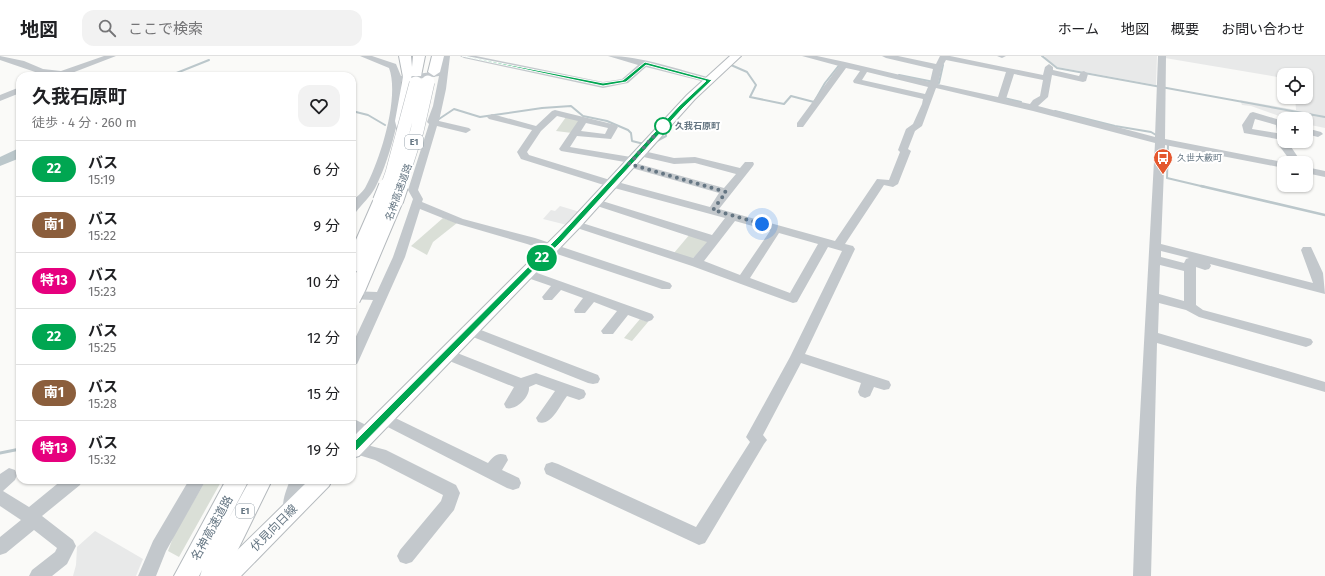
<!DOCTYPE html>
<html lang="ja">
<head>
<meta charset="utf-8">
<style>
	body { margin:0; font-family:"Fira Sans","Noto Sans JP",sans-serif; background:#f2f2f2; color:#202124; height:100vh; display:flex; flex-direction:column; font-size:15px; white-space:nowrap }
	* { box-sizing:border-box; margin:0 }
	p { font-size:13px; color:#757577 }
	.icon { flex:none; width:22px; height:22px; fill:none; stroke:currentColor; stroke-width:2; stroke-linecap:round; stroke-linejoin:round }
	.map { position:relative; flex:1; overflow:hidden }
	.drawer { position:absolute; left:16px; top:16px; width:340px; height:412px; display:flex; flex-direction:column; background:#fff; border-radius:12px; box-shadow:0 1px 3px #0004 }
	.drawer>* { flex:none }
	.badge { padding:0 8px; border-radius:13px; font-size:14px; line-height:26px }
	.controls { position:absolute; left:1277px; top:12px; display:grid; gap:8px }
	.controls a { display:grid; place-items:center; width:36px; height:36px; border-radius:8px; background:#fff; box-shadow:0 1px 3px #0004; font-size:20px }
	.you { position:absolute; width:20px; height:20px; margin:-10px; border:3px solid #fff; border-radius:50%; background:#1a73e8; box-shadow:0 0 0 6px #1a73e833 }
	.map>.badge { position:absolute; translate:-50% -50%; box-shadow:0 0 0 2px #fff }
	.round { display:grid; place-items:center; flex:none; width:42px; height:42px; border-radius:12px; background:#f2f2f2 }
	.overview { display:flex; align-items:center; justify-content:space-between; height:68px; padding:0 16px }
	h1 { font-size:19px; font-weight:700; line-height:30px }
	ul { padding:0; list-style:none }
	li { display:flex; align-items:center; gap:12px; height:56px; padding:0 16px; border-top:1px solid #e0e0e0 }
	li div { flex:1 }
	li b { display:block; font-size:15px }
	li em { font-style:normal }
	li .badge { min-width:44px; font-weight:700; text-align:center }
	header { display:flex; align-items:center; gap:24px; box-sizing:border-box; height:56px; padding:0 20px; background:#fff; border-bottom:1px solid #e0e0e0 }
	header strong { font-size:19px }
	nav { display:flex; gap:22px; margin-inline-start:auto; font-size:14px }
	.search { width:280px; height:36px; background:#f2f2f2; display:flex; align-items:center; gap:10px; box-sizing:border-box; padding:0 14px; border-radius:12px; color:#757577; font-size:15px }
	.map>svg:first-child { display:block }
	.built { fill:#e8e9e9 }
	.green { fill:#dadfd7 }
	.lines { fill:none; stroke-linecap:round; stroke-linejoin:round }
	.stream-far2 { stroke:#bbc7cb; stroke-width:2 }
	.stream-far1 { stroke:#bbc7cb; stroke-width:2.5 }
	.stream { stroke:#bbc7cb; stroke-width:3 }
	.river { fill:#bbc7cb; fill-rule:evenodd }
	.major-casing { stroke:#b5babe; stroke-width:2 }
	.highway-casing { stroke:#b4b9bd; stroke-width:2 }
	.minor { fill:#c3c8cc; fill-rule:evenodd }
	.major { fill:#fff; fill-rule:evenodd }
	.highway { fill:#fff; fill-rule:evenodd }
	.highway-bridge-far1-casing { stroke:#b4b9bd; stroke-width:14; stroke-linecap:butt }
	.highway-bridge-casing { stroke:#b4b9bd; stroke-width:18; stroke-linecap:butt }
	.highway-bridge-far1 { stroke:#fff; stroke-width:13 }
	.highway-bridge { stroke:#fff; stroke-width:16 }
	.line { fill:#00a651; stroke:#fff }
	.walk { stroke:#657683; stroke-width:4; stroke-dasharray:0 7.2 }
	.stop-dot { fill:#fff; stroke:#00a651; stroke-width:2 }
	.labels { text-anchor:middle; stroke-width:4; stroke-linejoin:round; paint-order:stroke }
	.far-stop-label { font-size:9px; font-weight:bold; fill:#657683; stroke:#fff; text-anchor:start }
	.shield { fill:#fff; stroke:#939fa8; stroke-width:1 }
	.shield-label { font-size:9px; font-weight:bold; fill:#657683 }
	.far-poi-label { font-size:9px; fill:#657683; stroke:#fff; text-anchor:start }
	.street-label { font-size:10px; fill:#657683; stroke:#fff }
	.near-street-label { font-size:12px; fill:#657683; stroke:#fff }
</style>
</head>
<body>
<header>
<strong>地図</strong>
<div class="search"><svg class="icon" aria-label="search" viewBox="0 0 24 24"><circle cx="10" cy="10" r="6"/><path d="M15 15l6 6"/></svg>ここで検索</div>
<nav><a>ホーム</a><a>地図</a><a>概要</a><a>お問い合わせ</a></nav>
</header>
<div class="map">
<svg width="1325" height="520" viewBox="0 0 1325 520">
	<rect width="100%" height="100%" fill="#fafaf8"/>
	<path class="built" d="M1046,0H1157L1156,29L1057,11L1044,1Z
		M1165,0H1325V72L1306,68V63H1288L1251,50L1242,49L1240,44L1296,54L1295,41H1306V19H1291L1289,14L1281,13V15L1284,16V22L1165,2Z
		M560,150L580,156L567,169L543,163L551,154L555,155Z
		M95,475L143,503L136,520H73L76,509L77,491Z"/>
	<path class="green" d="M566,61L580,65L572,77L556,75Z
		M443,162L457,167L433,186L427,199L411,190Z
		M690,178L708,186L692,203L674,197Z
		M640,263L648,266L632,285L624,282Z
		M206,424H222L179,501L168,495L174,479Z"/>
	<g class="lines">
		<path class="stream-far2" d="M1042,0L1057,12L1325,61
			M731,9L747,16L756,29L750,41L784,48L791,40L814,46L825,27L840,8
			M899,19L939,27L943,9
			M169,20L209,4
			M1004,42L1021,46
			M352,55L368,59L385,69
			M1055,55L1115,70L1151,76L1156,79
			M439,63L454,53L480,61L542,52L571,50L583,60L607,65L628,74L631,77L632,85L644,88
			M655,86L666,80L665,75
			M1166,87L1168,89L1167,122L1205,131
			M352,126L354,127"/>
		<path class="stream-far1" d="M1201,130L1325,159"/>
		<path class="stream" d="M0,397L20,393"/>
		<path class="river" d="M17,93L20,94V102L0,110V101Z"/>
		<g class="major-casing">
			<path id="major" d="M730,0H741L695,43L580,171L359,400L352,402V382L570,165L687,39Z
				M309,424H332L329,430L241,520H215L218,513Z"/>
		</g>
		<g class="highway-casing">
			<path id="highway" d="M399,0H411L412,11L413,0H425L421,20H412L411,21L413,24L407,65L409,70L402,74L397,73L395,65L403,21Z
				M432,0H444L440,16L434,20L428,16Z
				M381,140L388,144L395,140L400,142L403,145L365,235L362,239L352,240V225L357,215L352,216V193L373,145L376,142Z
				M226,424H249L228,464L250,424H272L225,520H200L202,514L199,520H174Z"/>
		</g>
		<path class="minor" d="M0,0L24,5L43,13L61,15L104,0H116L64,20L41,18L0,4Z
			M360,0H372L396,8L401,20L440,15L442,0H450L446,33L439,65L469,72L471,74L466,77L437,70L418,134L423,143L422,146L463,163L535,182L670,227L672,230L670,233H662L527,188L455,167L420,153L405,201L359,304L357,308L352,309V289L373,244L352,243V235L377,236L393,201L413,143L408,134L429,68L427,66L433,50L439,20L401,25C403,55 389,106 375,132C370,141 362,148 356,156L352,157V145C356,141 362,137 365,132C380,105 400,41 389,12Z
			M460,0H476L603,26L622,23L638,9L608,0C642,0 679,14 712,22L713,24L709,27L646,11L628,27L603,32L464,2Z
			M802,0H817L845,6L930,26L933,13L886,2L882,0H898L936,8L940,0H950L1043,19L1045,11L1049,8L1053,11V14L1079,20L1081,16L1084,15L1088,18L1086,25L1083,26L1052,19L1048,41L1038,50L1155,81L1158,0H1166L1165,83L1288,107H1284V112L1165,89L1161,188L1313,227L1301,194L1303,191H1311L1323,217L1325,238L1210,208L1211,210L1209,213L1205,214L1196,211V249L1203,254L1311,283L1313,286L1311,289L1306,291L1199,261L1186,254L1159,247L1158,277L1325,326V336L1157,287L1151,520H1133L1136,432L1155,87L1033,55L936,32L922,70L915,75L908,93L911,95L898,128L893,131L884,129L845,188L853,190L855,193L805,298L889,325L891,329L889,333L884,334L874,331L870,340L865,342L860,340L858,336L861,327L801,307L763,379L767,384L764,388L705,487L699,489L546,418L544,413L546,408L552,406L558,408L696,471L750,386L746,381L790,301L842,195L828,191L797,246L793,247L692,210L571,170L569,168L571,166H579L693,202L707,186L591,148L590,146L591,144H599L712,179L725,162L607,130L521,103L517,96L532,74L489,63L487,61L492,58L536,70L552,55L555,54L616,69L618,71L611,83L577,80L570,91L637,102L638,104L635,107L724,132L736,118L695,107L674,108L635,99L634,97L639,94L674,102L695,101L740,112L745,106H753L754,108L753,110L719,153L835,185L877,123L889,124L900,96L898,94L906,73L913,68L922,48L923,43L854,27L853,25L860,15L846,12L803,71H797V67L839,10ZM946,4L1006,16L998,41L938,28L942,11ZM867,16L928,31L925,38L862,24ZM1014,18L1043,24L1040,40L1033,44L1030,48L1006,43ZM557,60L578,65L559,93L561,95L625,106L624,108L625,110L719,137L710,151L610,124L529,99L527,96L541,75ZM586,67L608,72L605,78L581,75ZM735,165L770,175L740,219L704,205ZM779,177L818,188L790,237L750,222ZM1161,195L1189,202L1186,203L1184,207L1161,201ZM1160,209L1184,215V245L1159,238Z
			M997,0H1006L1002,2Z
			M20,31V37L0,45V39Z
			M1253,56L1283,65L1284,85H1287L1302,107H1292L1278,88L1277,83L1244,77L1242,69L1250,57ZM1255,63L1276,69L1277,77L1252,73Z
			M1306,72L1321,76L1323,78L1318,81L1306,78Z
			M1306,111L1325,115V121L1306,117Z
			M526,213L652,258L654,261L652,264L647,266L628,259L613,278H603L601,275L617,255L594,246L585,257H575L574,254L583,242L561,234L552,244H544L542,241L551,230L522,220L520,217L522,214Z
			M468,269L598,319L600,323L598,327L593,328L588,327L463,277L461,274L463,271Z
			M447,293L521,322L536,317L584,334L586,338L584,342L579,344L567,340C560,349 551,371 538,366L536,362L555,335L536,328L529,331C530,341 516,355 506,352L504,348L514,331L442,302L440,298L442,294Z
			M383,356L488,407C494,400 497,396 506,399L508,404L502,414L519,422L521,427L519,432L513,434L507,432L378,366L376,362L378,358Z
			M352,362L374,373L377,377L374,381L369,383L352,375Z
			M352,385L386,394L456,429L460,437L454,454L412,506L406,508L400,506L397,500L400,494L441,445L443,439L375,404L352,397Z
			M9,412L15,414L17,419L15,424L3,435L29,451L62,424H82L80,429L42,460L73,484L76,490L67,508L52,520H29L32,514L55,496L57,492L34,474L6,497L0,499V481L21,464L0,450V418Z
			M189,424H206L166,495L156,520H138L153,485Z
			M290,424H306L300,440L299,455L297,460L291,462L285,460C280,448 286,435 290,424Z"/>
		<use href="#major" class="major"/>
		<use href="#highway" class="highway"/>
		<g class="highway-bridge-far1-casing">
			<path id="highway-bridge-far1" d="M387,131L392,117L416,27
				M399,131L417,75L428,26"/>
		</g>
		<g class="highway-bridge-casing">
			<path id="highway-bridge" d="M381,145L387,130
				M395,145L400,130
				M352,243L356,235"/>
		</g>
		<use href="#highway-bridge-far1" class="highway-bridge-far1"/>
		<use href="#highway-bridge" class="highway-bridge"/>
	</g>
	<path class="line" d="M462,0H464L603,27L623,24L645,6L712,24L683,52L562,185L355,396L352,397L347,394L349,391L557,182L679,50L706,25L646,9L626,26L603,30Z"/>
	<g class="lines">
		<path class="walk" d="M663,70L629,108L726,136L713,154L762,168"/>
	</g>
	<defs>
		<g id="bus-pin" transform="scale(1)"><path d="M0 17L-7.5 6A9.5 9.5 0 1 1 7.5 6Z" fill="#e4572e" stroke="#fff"/><path d="M-5-6H5V4H4V6H2V4H-2V6H-4V4H-5ZM-3.5-4V0h7V-4ZM-3.5 1.2v1.5H-2V1.2ZM2 1.2v1.5H3.5V1.2Z" fill="#fff"/></g>
	</defs>
	<g fill-rule="evenodd">
		<use href="#bus-pin" x="1163" y="102"/>
	</g>
	<circle class="stop-dot" cx="663" cy="70" r="8"/>
	<g class="labels">
		<g class="far-stop-label">
			<text x="675" y="73">久我石原町</text>
		</g>
		<g class="shield">
			<rect x="405" y="79" width="18" height="14" rx="3"/>
			<rect x="236" y="448" width="18" height="14" rx="3"/>
		</g>
		<g class="shield-label">
			<text x="414" y="89">E1</text>
			<text x="245" y="458">E1</text>
		</g>
		<g class="far-poi-label">
			<text x="1177" y="105">久世大藪町</text>
		</g>
		<g class="street-label">
			<text transform="translate(398 136) rotate(-70)" y="4">名神高速道路</text>
		</g>
		<g class="near-street-label">
			<text transform="translate(212 472) rotate(-61)" y="4">名神高速道路</text>
			<text transform="translate(274 472) rotate(-45)" y="4">伏見向日線</text>
		</g>
	</g>
</svg>
<div class="controls">
<a><svg class="icon" aria-label="locate" viewBox="0 0 24 24"><circle cx="12" cy="12" r="6"/><path d="M12 2v4M12 18v4M2 12h4M18 12h4"/></svg></a>
<a>+</a>
<a>−</a>
</div>
<div class="you" style="left:762px;top:168px"></div>
<b class="badge" style="left:542px;top:202px;background:#00a651;color:#fff">22</b>
<section class="drawer">
<div class="overview"><div><h1>久我石原町</h1><p>徒歩 · 4 分 · 260 m</p></div><a class="round"><svg class="icon" aria-label="heart" viewBox="0 0 24 24"><path d="M12 20l-8-8c-3-5 5-10 8-4 3-6 11-1 8 4z"/></svg></a></div>
<ul>
<li><span class="badge" style="background:#00a651;color:#fff">22</span><div><b>バス</b><p>15:19</p></div><em>6 分</em></li>
<li><span class="badge" style="background:#8b5e3c;color:#fff">南1</span><div><b>バス</b><p>15:22</p></div><em>9 分</em></li>
<li><span class="badge" style="background:#e6007e;color:#fff">特13</span><div><b>バス</b><p>15:23</p></div><em>10 分</em></li>
<li><span class="badge" style="background:#00a651;color:#fff">22</span><div><b>バス</b><p>15:25</p></div><em>12 分</em></li>
<li><span class="badge" style="background:#8b5e3c;color:#fff">南1</span><div><b>バス</b><p>15:28</p></div><em>15 分</em></li>
<li><span class="badge" style="background:#e6007e;color:#fff">特13</span><div><b>バス</b><p>15:32</p></div><em>19 分</em></li>
</ul>
</section>
</div>
</body>
</html>
